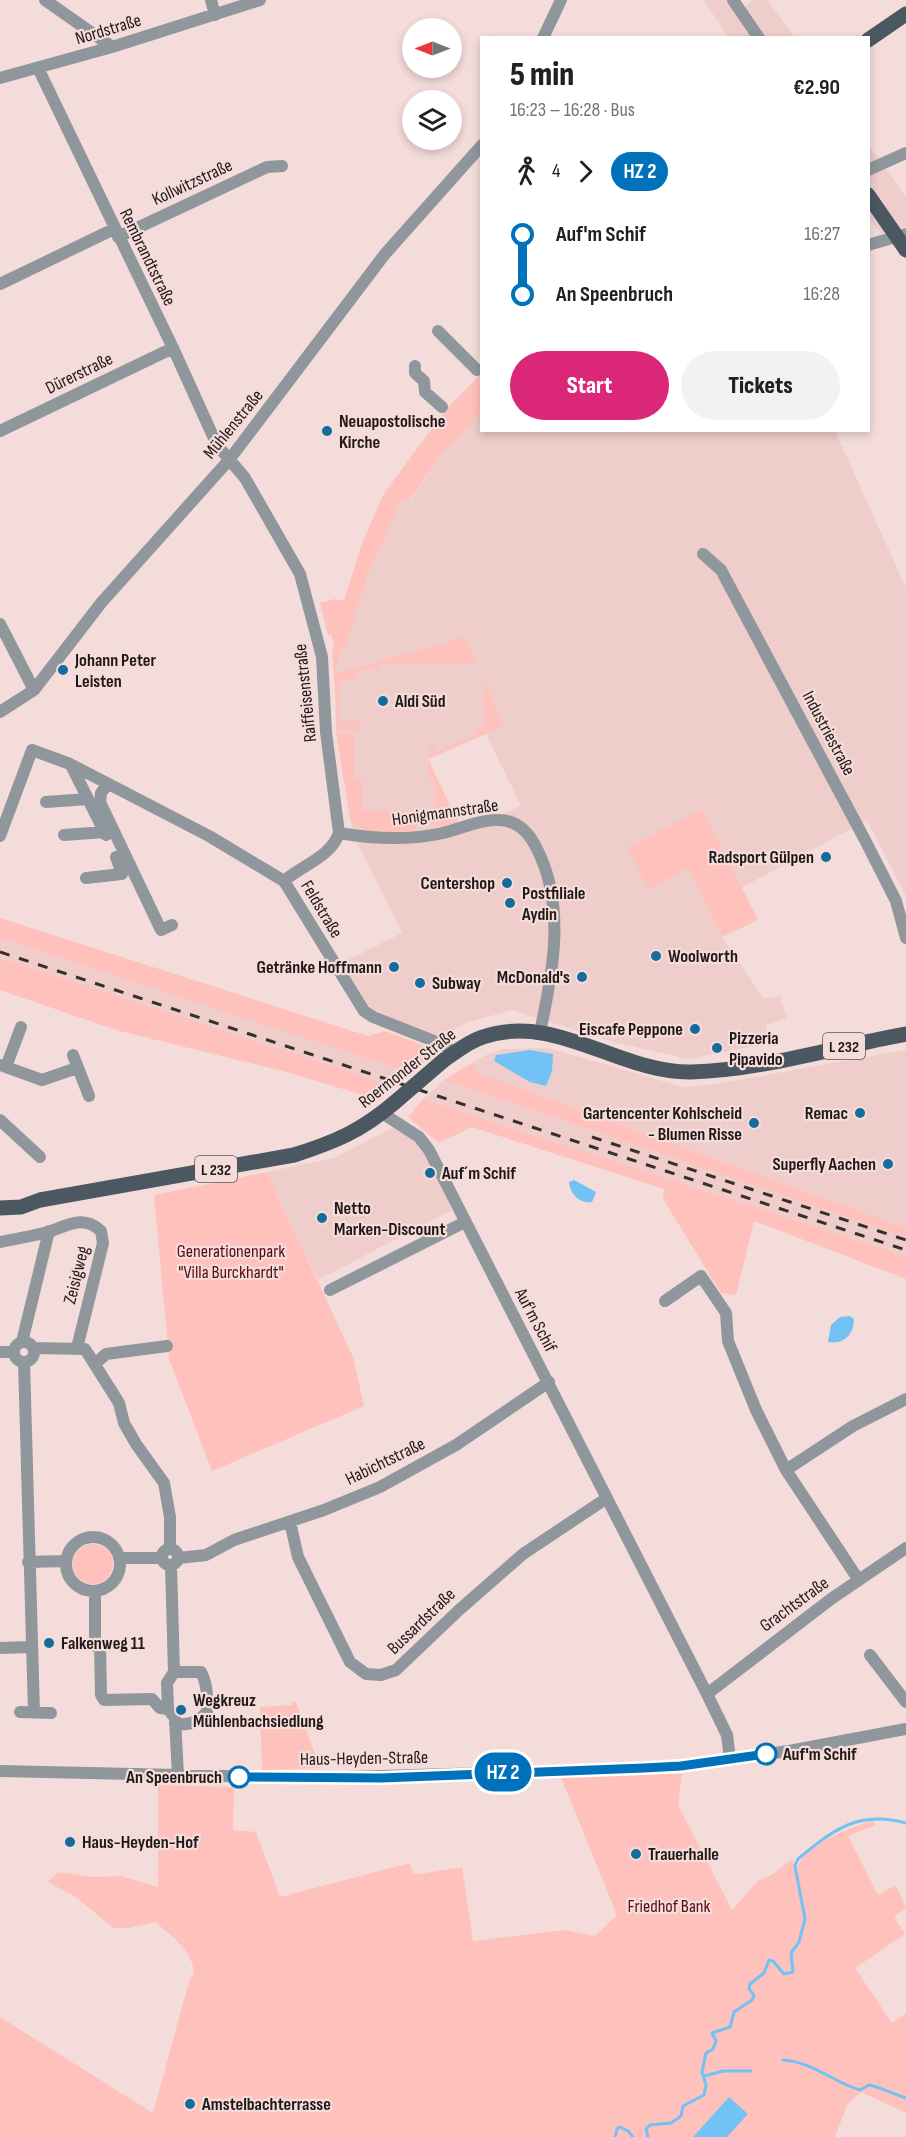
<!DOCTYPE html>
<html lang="en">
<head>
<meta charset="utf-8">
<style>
	body { margin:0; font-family:"Sofia Sans Condensed",sans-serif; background:#f2f2f2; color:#202124; height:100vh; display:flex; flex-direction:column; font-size:22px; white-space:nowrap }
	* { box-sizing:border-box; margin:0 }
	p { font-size:20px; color:#757577 }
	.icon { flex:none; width:33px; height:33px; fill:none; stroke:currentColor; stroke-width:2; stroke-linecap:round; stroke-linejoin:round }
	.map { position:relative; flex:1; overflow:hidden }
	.drawer { position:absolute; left:480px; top:36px; width:390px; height:396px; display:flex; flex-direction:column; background:#fff; border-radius:0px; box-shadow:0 3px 9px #0003 }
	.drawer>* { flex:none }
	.badge { padding:0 12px; border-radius:20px; font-size:21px; line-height:39px }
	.needle { width:39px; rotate:270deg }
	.buttons { position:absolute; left:402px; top:18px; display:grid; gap:12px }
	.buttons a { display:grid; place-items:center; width:60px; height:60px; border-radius:50%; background:#fff; box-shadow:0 3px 9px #0003; font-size:30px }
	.map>.badge { position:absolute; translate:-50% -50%; box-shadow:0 0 0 3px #fff }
	.legs { display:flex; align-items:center; gap:9px; height:66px; padding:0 30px; font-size:20px }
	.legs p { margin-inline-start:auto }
	.headline { display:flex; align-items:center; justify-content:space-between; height:102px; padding:0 30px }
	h1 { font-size:33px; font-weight:800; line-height:45px }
	.action { display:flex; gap:12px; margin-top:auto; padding:12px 30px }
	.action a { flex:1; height:69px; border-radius:36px; background:#db2777; color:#fff; font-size:24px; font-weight:800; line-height:69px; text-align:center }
	.action a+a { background:#f2f2f2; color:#202124 }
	ul { padding:0 30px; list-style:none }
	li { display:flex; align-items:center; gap:21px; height:60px; font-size:22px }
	li i { display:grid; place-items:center; width:9px; height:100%; margin:0 8px; background:currentColor }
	li i::after { content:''; width:15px; height:15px; margin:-8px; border:4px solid; border-radius:50%; background:#fff }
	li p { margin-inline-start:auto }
	li:first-child i { background:linear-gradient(#0000 50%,currentColor 0) }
	li:last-child i { background:linear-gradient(currentColor 50%,#0000 0) }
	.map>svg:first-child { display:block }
	.built { fill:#eecdca; fill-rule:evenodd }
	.green { fill:#ffc1bc }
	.water { fill:#73c2f6 }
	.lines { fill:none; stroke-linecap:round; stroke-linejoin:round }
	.stream { stroke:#73c2f6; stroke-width:3 }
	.minor { stroke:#8f969c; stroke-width:12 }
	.major { stroke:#4b5862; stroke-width:15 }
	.rail { stroke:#392e2e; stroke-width:3; stroke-dasharray:10 10; stroke-linecap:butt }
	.major-bridge { stroke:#4b5862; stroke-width:15 }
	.line-1-casing { stroke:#fff; stroke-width:14 }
	.line-1 { stroke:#0072bc; stroke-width:9 }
	.poi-dot { fill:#146c9c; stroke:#f4dcda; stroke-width:2 }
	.stop-1-dot { fill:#fff; stroke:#0072bc; stroke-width:3 }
	.labels { text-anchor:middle; stroke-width:4.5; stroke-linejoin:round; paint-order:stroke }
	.shield { fill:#f4dcda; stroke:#605352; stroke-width:1.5 }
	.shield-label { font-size:16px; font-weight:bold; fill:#211818 }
	.street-label { font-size:18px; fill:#211818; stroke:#f4dcda }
	.poi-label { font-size:18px; font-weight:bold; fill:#211818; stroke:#f4dcda; text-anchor:start }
	.park-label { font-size:18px; fill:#5a0b12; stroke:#f4dcda }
	.stop-label { font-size:18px; font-weight:bold; fill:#211818; stroke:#f4dcda; text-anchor:start }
</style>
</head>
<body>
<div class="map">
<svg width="906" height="2137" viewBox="0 0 906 2137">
	<rect width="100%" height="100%" fill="#f4dcda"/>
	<path class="built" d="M703,0H736L742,8L753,0H767L794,37H729Z
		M868,144L906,197V226L881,234L869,218Z
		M481,413L482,430L835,431L906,588V896L867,820L741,888L703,810L648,889L689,868L722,937L764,999L780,996L787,1018L766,1025L770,1043L688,1059L614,1042L512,1010L465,1023L441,1038L371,1010L342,963L402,933L356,841L349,813L336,730L335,674L340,650L344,649L368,575L400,500L411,499L441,454ZM486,734L521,806L462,831L428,759Z
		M0,938L298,1036L411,1073L393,1086L123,999L0,958Z
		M548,1048L683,1087L716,1084L906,1050V1228L478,1073L472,1063L486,1055L504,1049Z
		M444,1080L906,1237V1256L423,1099Z
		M395,1127L419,1141L429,1157L452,1210L318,1280L267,1172L334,1158Z"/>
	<path class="green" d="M481,374V413L441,454L410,499L400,501L368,575L344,650H340L335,674L465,637L477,664H386L379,665L378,669L359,670V676H355V680H339V721H361V730L338,731L332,651L334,645L331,635H328L320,603L335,599L344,601L361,546L383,495L447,408Z
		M484,680L503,726L428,759L430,746L433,745L436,752L477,735L474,728L484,727Z
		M336,733H354V778H361L362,810L409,811L416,819L415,833L367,831L351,823Z
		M428,761L458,821L457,823L441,827L431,821L428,808H435V780L428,779Z
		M702,809L758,920L722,937L689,868L648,889L628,847Z
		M0,918L368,1036L385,1031L433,1049L432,1055L411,1073L0,938Z
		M0,958L393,1086L380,1100L286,1072L116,1030L0,990Z
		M472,1063L478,1073L906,1228V1237L444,1080Z
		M423,1099L906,1256V1279L754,1221L736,1295L721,1293L663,1199L664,1189L472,1127L439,1143L408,1117Z
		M267,1172L353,1357L364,1406L212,1471L169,1359L154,1195Z
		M73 1564a20 20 0 1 1 40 0a20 20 0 1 1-40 0Z
		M296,1701L320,1768L262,1770L260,1707L292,1705L291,1702Z
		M682,1774L678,1805L732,1910L758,1881L773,1874L790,1860L794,1862L797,1873C796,1848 852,1826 873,1821L875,1825L848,1836L878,1895L896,1885L906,1908L894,1917L905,1934L855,1968L892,2023L906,2013V2113L861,2092L847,2105L835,2137H0V2017L153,2113L190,1978L194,1975C194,1952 172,1936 155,1922L129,1928H113L76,1897L48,1882L58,1872L92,1877L120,1876L158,1887V1785L234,1787L233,1830L256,1832L280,1897L410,1863L413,1875L462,1867L473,1941L565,1930L595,1936L617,1915L560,1775Z"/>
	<path class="water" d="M530,1050L553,1054L552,1071L546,1086L530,1082L494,1061L496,1055Z
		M574,1180L596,1192L592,1202C580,1204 570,1194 569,1182Z
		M850,1316L854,1319C854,1334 844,1345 828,1342L831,1325L840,1317Z
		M729,2097L748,2114L727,2137H693Z"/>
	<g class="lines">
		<path class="stream" d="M783,2060C813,2062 833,2082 860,2090L869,2085C883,2088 893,2094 906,2098
			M704,2076L723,2071H751
			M615,2137L617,2129L620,2127L628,2131L633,2137
			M648,2137L646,2129L650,2125L671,2123L681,2116L683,2106L704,2095L706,2085L702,2072L706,2053L713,2049L716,2041L712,2033L730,2027L734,2012L752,2000L754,1995L749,1989L750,1984L764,1973L769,1960L773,1961L784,1974L793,1972L791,1953L799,1942L805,1919L795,1866L798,1859C833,1830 858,1810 906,1823"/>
		<path class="minor" d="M45,0L112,47
			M211,0L215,15
			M733,0L759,38
			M543,38L561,0
			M38,68L173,348L217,445L245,478L300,574L322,657L326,732L339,833C331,857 302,865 284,881
			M0,78L112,47L260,0
			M868,170L906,153
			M118,237L267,167L282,166
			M868,245L906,234
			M0,284L114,229
			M438,331L477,370
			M415,366V373L424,381L425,392L442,407
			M0,431L173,348
			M703,554L721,570L865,840L896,901L906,938
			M0,624L34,690
			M0,712L34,690L101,603L229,460L385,254L482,145
			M71,765L106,835
			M107,785L101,793L100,802L161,930L172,925
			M46,802L88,799
			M339,833C374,839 408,841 443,833C460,829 478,820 496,820C516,819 529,832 537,849C566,906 553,972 540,1032
			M64,835L104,832
			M0,836L32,750L70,764L209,836L284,881L364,1011L373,1017L444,1045L454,1053
			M86,878L122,874L116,857
			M73,1055L89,1096
			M0,1065L42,1080L77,1068
			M6,1067L21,1027
			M382,1113L419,1137L429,1150L707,1694L727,1735L730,1759
			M0,1120L40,1157
			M0,1242C16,1239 32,1236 48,1232C67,1226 83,1214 101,1231L103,1243L77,1348
			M330,1290L465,1222
			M665,1301L701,1276L726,1313L728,1341L756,1410L786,1470L858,1579
			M22,1342L49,1231
			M14 1352a10 10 0 1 1 20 0a10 10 0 1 1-20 0Z
			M33,1348L85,1349L119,1403L124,1423L136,1444L164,1483L170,1517V1549
			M0,1352H14
			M24,1362L34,1712
			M95,1364L106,1354L167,1346
			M786,1470L853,1426L906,1399
			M290,1522L298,1557L350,1662L366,1674L381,1675L396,1670L459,1610L523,1554L607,1498
			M66 1564a27 27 0 1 1 54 0a27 27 0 1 1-54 0Z
			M162 1557a8 8 0 1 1 16 0a8 8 0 1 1-16 0Z
			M119,1558H162
			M179,1558L206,1555L234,1540L324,1510L380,1487L456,1445L549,1382
			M28,1562L65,1561
			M171,1565L174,1672L167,1683L168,1709L175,1718L178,1776
			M95,1591V1639
			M95,1646H100L101,1695L104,1700L152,1699L160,1708L168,1709
			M0,1648L31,1647
			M870,1655L906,1702
			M174,1672H201C208,1685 207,1698 207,1712C197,1723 190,1725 175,1724
			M707,1694L831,1599L906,1548
			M20,1712L51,1713
			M0,1771L311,1778L626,1769L681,1766L789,1751L906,1729"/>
		<path class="major" d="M868,40L906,14
			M868,195L906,250
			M444,1060C456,1052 469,1041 483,1037C555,1012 619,1073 691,1072C763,1070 835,1047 906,1034
			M0,1208L21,1207L40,1200L294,1155C335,1142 361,1131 394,1103"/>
		<path class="rail" d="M0,952L906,1250
			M592,1137L906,1240"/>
		<path class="major-bridge" d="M394,1103L444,1060"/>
	</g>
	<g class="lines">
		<g class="line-1-casing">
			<path id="line-1" d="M239,1777L381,1778L644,1768L681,1766L766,1754"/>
		</g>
		<use href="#line-1" class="line-1"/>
	</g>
	<g class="poi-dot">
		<circle cx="327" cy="431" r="6"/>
		<circle cx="63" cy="670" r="6"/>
		<circle cx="383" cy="701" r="6"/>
		<circle cx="826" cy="857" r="6"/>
		<circle cx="507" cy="883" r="6"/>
		<circle cx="510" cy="903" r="6"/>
		<circle cx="656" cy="956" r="6"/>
		<circle cx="394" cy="967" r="6"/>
		<circle cx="582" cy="977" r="6"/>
		<circle cx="420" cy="983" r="6"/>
		<circle cx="695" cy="1029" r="6"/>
		<circle cx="717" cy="1048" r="6"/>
		<circle cx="860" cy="1113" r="6"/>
		<circle cx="754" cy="1123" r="6"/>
		<circle cx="888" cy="1164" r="6"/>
		<circle cx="430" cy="1173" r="6"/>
		<circle cx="322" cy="1218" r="6"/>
		<circle cx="49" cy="1643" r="6"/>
		<circle cx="181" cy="1710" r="6"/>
		<circle cx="70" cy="1842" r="6"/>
		<circle cx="636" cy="1854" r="6"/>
		<circle cx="190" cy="2104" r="6"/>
	</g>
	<g class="stop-1-dot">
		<circle cx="766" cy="1754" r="10"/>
		<circle cx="239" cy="1777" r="10"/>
	</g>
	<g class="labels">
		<g class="shield">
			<rect x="823" y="1033" width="42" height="26" rx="4.5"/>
			<rect x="195" y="1156" width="42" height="26" rx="4.5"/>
		</g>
		<g class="shield-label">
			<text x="844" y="1052">L 232</text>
			<text x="216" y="1175">L 232</text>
		</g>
		<g class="street-label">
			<text transform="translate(108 29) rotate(-17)" y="6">Nordstraße</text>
			<text transform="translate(192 182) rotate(-25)" y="6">Kollwitzstraße</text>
			<text transform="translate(148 257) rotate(64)" y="6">Rembrandtstraße</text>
			<text transform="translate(79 373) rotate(-26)" y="6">Dürerstraße</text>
			<text transform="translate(233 424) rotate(-51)" y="6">Mühlenstraße</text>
			<text transform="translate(305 693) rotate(-96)" y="6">Raiffeisenstraße</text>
			<text transform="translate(829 733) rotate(62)" y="6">Industriestraße</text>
			<text transform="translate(445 812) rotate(-8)" y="6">Honigmannstraße</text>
			<text transform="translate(322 909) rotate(59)" y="6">Feldstraße</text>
			<text transform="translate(407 1068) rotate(-38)" y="6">Roermonder Straße</text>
			<text transform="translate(76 1275) rotate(-76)" y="6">Zeisigweg</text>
			<text transform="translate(536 1320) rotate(62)" y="6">Auf'm Schif</text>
			<text transform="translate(385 1461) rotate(-26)" y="6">Habichtstraße</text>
			<text transform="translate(794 1604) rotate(-36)" y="6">Grachtstraße</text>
			<text transform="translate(421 1621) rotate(-44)" y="6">Bussardstraße</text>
			<text transform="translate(364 1758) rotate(-1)" y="6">Haus-Heyden-Straße</text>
		</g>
		<g class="poi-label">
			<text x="339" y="427">Neuapostolische<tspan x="339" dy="21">Kirche</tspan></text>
			<text x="75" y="666">Johann Peter<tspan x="75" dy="21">Leisten</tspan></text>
			<text x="395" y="707">Aldi Süd</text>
			<text x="814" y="863" text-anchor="end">Radsport Gülpen</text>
			<text x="495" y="889" text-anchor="end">Centershop</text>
			<text x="522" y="899">Postfiliale<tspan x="522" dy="21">Aydin</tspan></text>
			<text x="668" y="962">Woolworth</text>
			<text x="382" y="973" text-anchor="end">Getränke Hoffmann</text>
			<text x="570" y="983" text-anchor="end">McDonald's</text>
			<text x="432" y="989">Subway</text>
			<text x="683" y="1035" text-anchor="end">Eiscafe Peppone</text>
			<text x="729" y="1044">Pizzeria<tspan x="729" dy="21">Pipavido</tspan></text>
			<text x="742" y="1119" text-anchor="end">Gartencenter Kohlscheid<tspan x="742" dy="21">- Blumen Risse</tspan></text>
			<text x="848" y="1119" text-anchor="end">Remac</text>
			<text x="876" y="1170" text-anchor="end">Superfly Aachen</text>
			<text x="442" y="1179">Auf´m Schif</text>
			<text x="334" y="1214">Netto<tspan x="334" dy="21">Marken-Discount</tspan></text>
			<text x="61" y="1649">Falkenweg 11</text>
			<text x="193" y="1706">Wegkreuz<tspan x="193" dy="21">Mühlenbachsiedlung</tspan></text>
			<text x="82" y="1848">Haus-Heyden-Hof</text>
			<text x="648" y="1860">Trauerhalle</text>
			<text x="202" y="2110">Amstelbachterrasse</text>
		</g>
		<g class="park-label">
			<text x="231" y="1257">Generationenpark<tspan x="231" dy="21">"Villa Burckhardt"</tspan></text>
			<text x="669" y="1912">Friedhof Bank</text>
		</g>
		<g class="stop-label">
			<text x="783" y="1760">Auf'm Schif</text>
			<text x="222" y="1783" text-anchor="end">An Speenbruch</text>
		</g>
	</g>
</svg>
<div class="buttons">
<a><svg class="needle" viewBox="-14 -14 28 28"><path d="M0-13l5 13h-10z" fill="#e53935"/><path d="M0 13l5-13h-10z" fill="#757577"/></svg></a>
<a><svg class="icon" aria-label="layers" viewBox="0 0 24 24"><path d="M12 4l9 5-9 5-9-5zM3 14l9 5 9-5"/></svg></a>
</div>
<b class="badge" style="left:503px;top:1772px;background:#0072bc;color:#fff">HZ 2</b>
<section class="drawer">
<div class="headline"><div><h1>5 min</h1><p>16:23 – 16:28 · Bus</p></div><b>€2.90</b></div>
<div class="legs"><svg class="icon" aria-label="walk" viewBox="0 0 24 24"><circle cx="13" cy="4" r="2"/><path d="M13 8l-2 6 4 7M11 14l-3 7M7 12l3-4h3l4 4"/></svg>4<svg class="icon" aria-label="forward" viewBox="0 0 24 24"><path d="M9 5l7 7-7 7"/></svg><b class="badge" style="background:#0072bc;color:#fff">HZ 2</b></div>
<ul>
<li><i style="color:#0072bc"></i><b>Auf'm Schif</b><p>16:27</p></li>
<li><i style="color:#0072bc"></i><b>An Speenbruch</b><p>16:28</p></li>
</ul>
<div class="action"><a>Start</a><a>Tickets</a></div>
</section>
</div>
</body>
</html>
